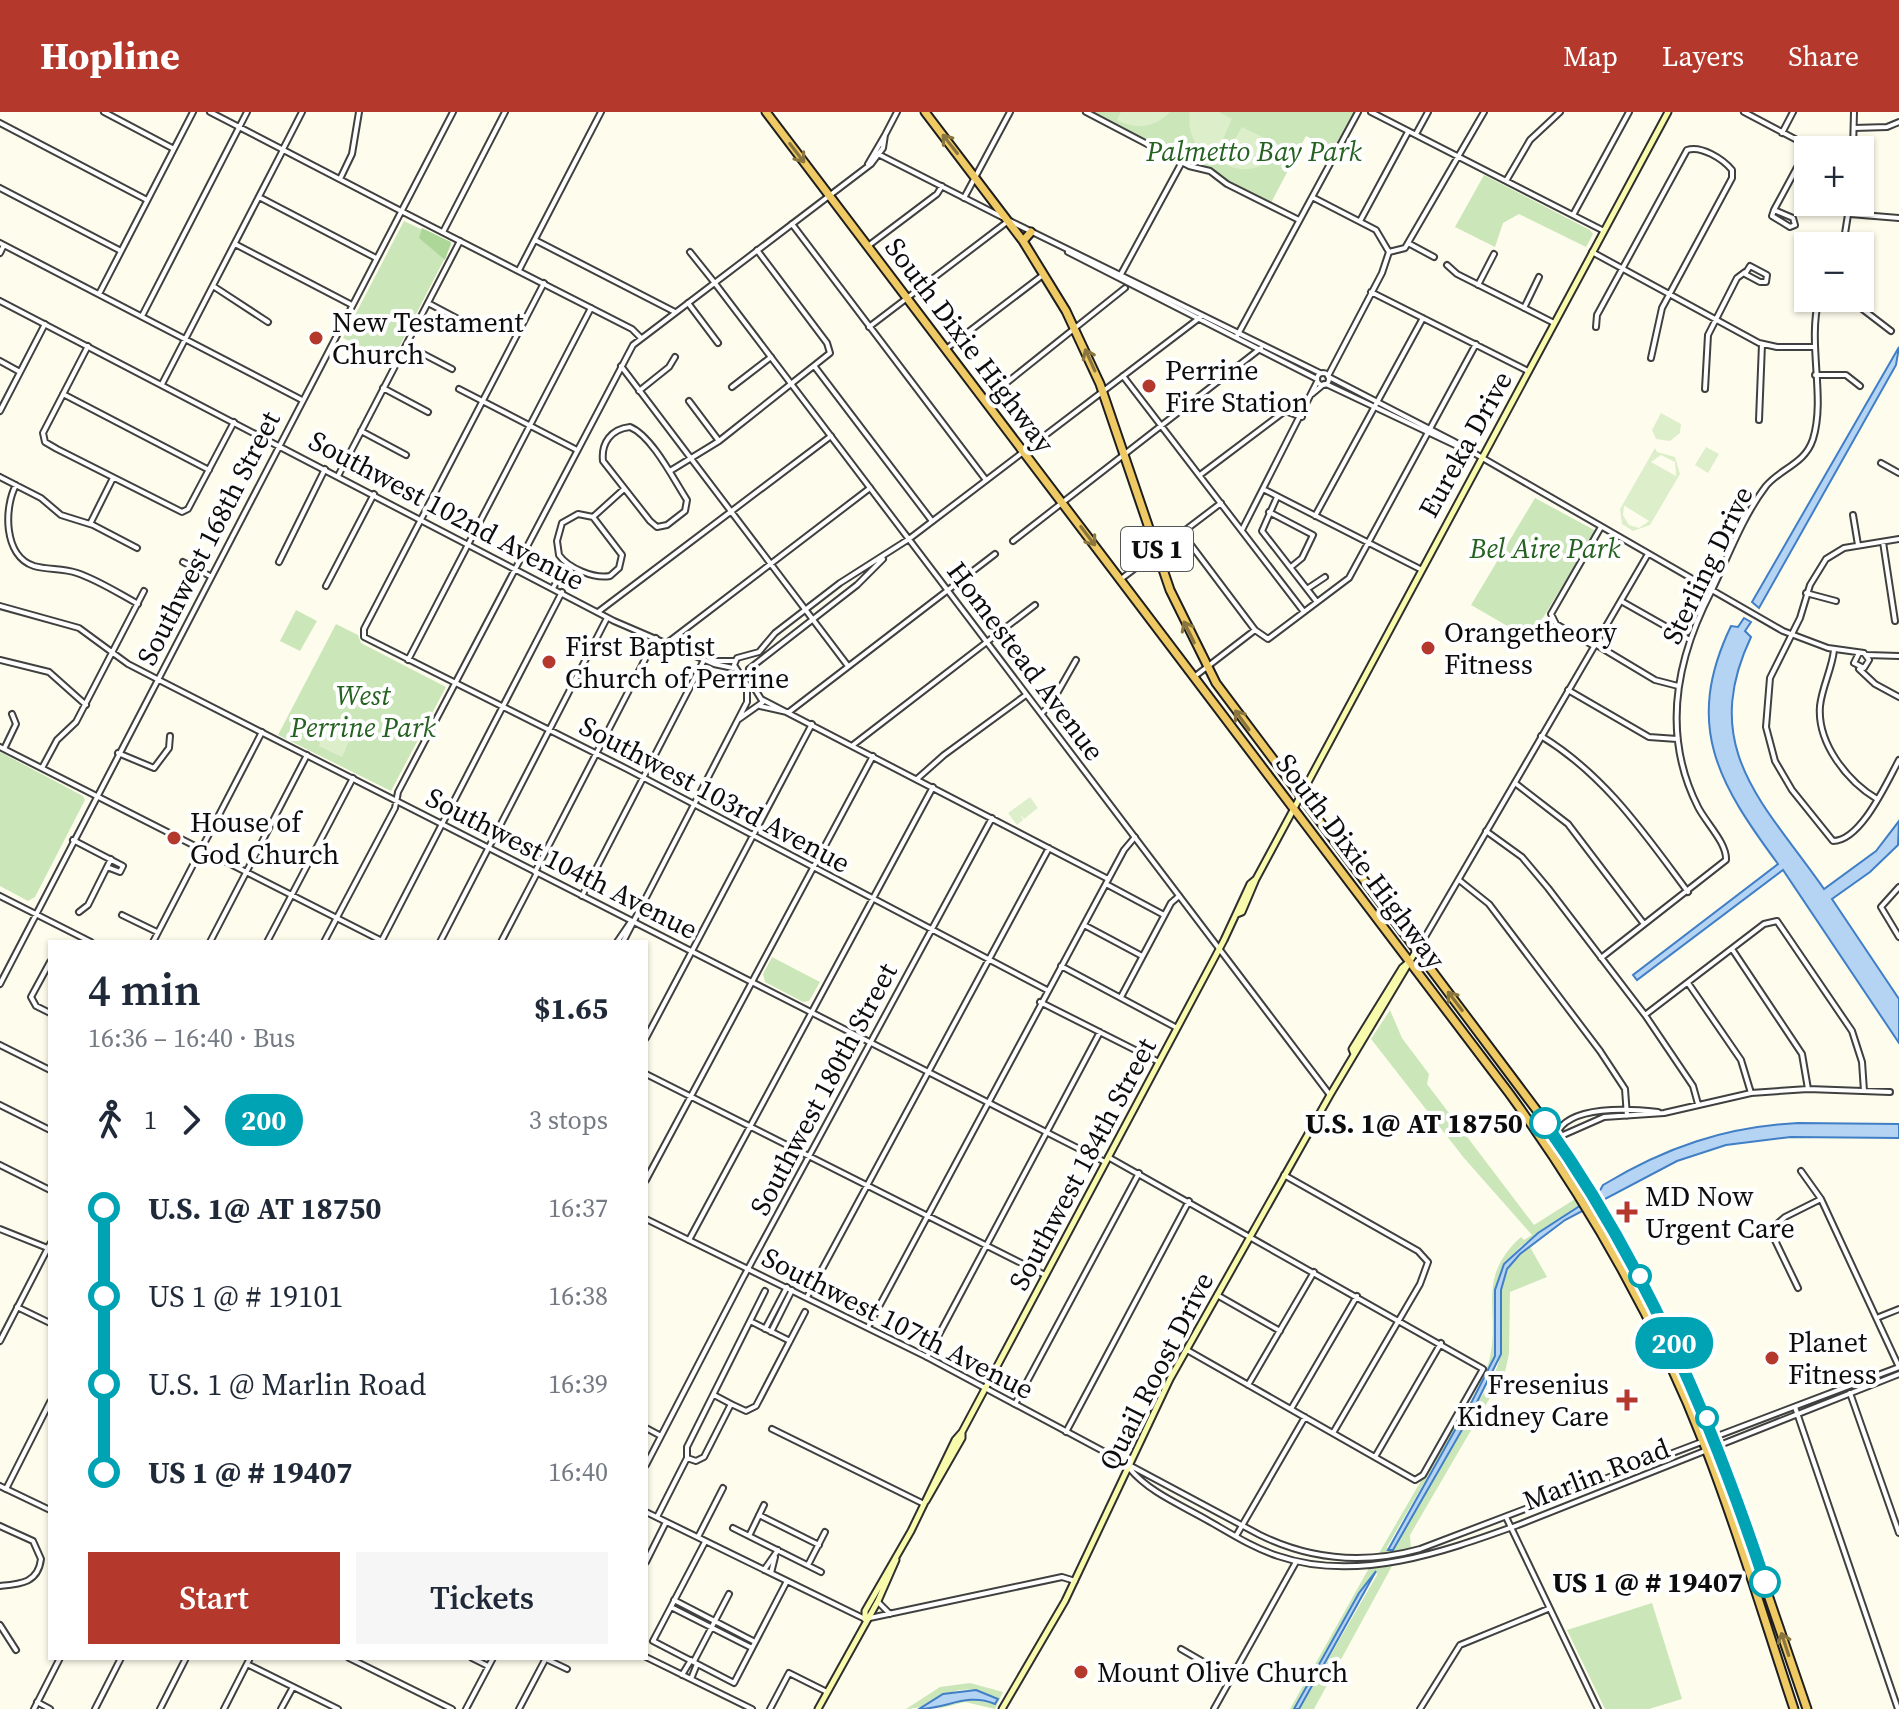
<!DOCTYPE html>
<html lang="en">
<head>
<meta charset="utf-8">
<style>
	body { margin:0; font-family:"Source Serif 4",serif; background:#f6f6f7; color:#1f2937; height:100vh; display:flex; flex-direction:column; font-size:30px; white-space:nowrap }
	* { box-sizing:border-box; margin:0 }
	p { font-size:26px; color:#747a83 }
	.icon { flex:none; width:44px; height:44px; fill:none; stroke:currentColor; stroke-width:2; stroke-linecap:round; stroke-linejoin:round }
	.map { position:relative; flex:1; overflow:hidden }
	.drawer { position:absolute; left:48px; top:828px; width:600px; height:720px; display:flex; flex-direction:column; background:#fff; border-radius:0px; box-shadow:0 2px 6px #0004 }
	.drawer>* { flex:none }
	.badge { padding:0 16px; border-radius:26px; font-size:28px; line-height:52px }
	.fabs { position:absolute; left:1794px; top:24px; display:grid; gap:16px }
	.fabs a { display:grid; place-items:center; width:80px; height:80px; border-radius:0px; background:#fff; box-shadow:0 2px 6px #0004; font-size:40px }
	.map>.badge { position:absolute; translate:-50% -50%; box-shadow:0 0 0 4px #fff }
	.legs { display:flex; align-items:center; gap:12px; height:88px; padding:0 40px; font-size:26px }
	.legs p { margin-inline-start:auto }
	.overview { display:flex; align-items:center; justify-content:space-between; height:136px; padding:0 40px }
	h1 { font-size:44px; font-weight:600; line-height:60px }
	.cta { display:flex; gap:16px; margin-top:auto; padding:16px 40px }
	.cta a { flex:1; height:92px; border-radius:0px; background:#b5382c; color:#fff; font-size:32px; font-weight:600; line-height:92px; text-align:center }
	.cta a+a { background:#f6f6f7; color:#1f2937 }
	ul { padding:0 40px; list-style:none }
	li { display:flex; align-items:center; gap:28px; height:88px; font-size:30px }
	li i { display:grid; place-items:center; width:12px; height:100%; margin:0 10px; background:currentColor }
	li i::after { content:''; width:20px; height:20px; margin:-10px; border:6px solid; border-radius:50%; background:#fff }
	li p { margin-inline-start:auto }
	li:first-child i { background:linear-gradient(#0000 50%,currentColor 0) }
	li:last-child i { background:linear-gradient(currentColor 50%,#0000 0) }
	header { display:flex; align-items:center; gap:48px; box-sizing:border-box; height:112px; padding:0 40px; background:#b5382c; color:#fff }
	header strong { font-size:38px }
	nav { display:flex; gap:44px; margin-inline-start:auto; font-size:28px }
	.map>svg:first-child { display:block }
	.green { fill:#cbe7b9; fill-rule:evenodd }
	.forest { fill:#add699 }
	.pitch { fill:#ddeeca; fill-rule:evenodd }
	.water { fill:#b5d3f3; stroke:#407ec6; stroke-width:2 }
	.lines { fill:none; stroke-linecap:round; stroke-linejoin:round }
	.minor-casing { stroke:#404040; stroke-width:8 }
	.tertiary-casing { stroke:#404040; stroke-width:8 }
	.secondary-casing { stroke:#2f2f2f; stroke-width:9 }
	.trunk-casing { stroke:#1e1e1e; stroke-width:11 }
	.minor { stroke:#fff; stroke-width:4 }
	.tertiary { stroke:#fff; stroke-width:4 }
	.secondary { stroke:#f9fbac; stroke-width:5 }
	.trunk { stroke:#efca64; stroke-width:7 }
	.oneway { stroke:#89753d }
	.line-1-casing { stroke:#fff; stroke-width:18 }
	.line-1 { stroke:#00a3b4; stroke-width:12 }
	.poi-dot { fill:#b5382c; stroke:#fff; stroke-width:3 }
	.stop-1-dot { fill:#fff; stroke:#00a3b4; stroke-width:4 }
	.labels { text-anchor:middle; stroke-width:8; stroke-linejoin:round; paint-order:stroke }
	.shield { fill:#fff; stroke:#565656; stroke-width:2 }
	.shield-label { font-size:26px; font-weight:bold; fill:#0d0d0d }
	.park-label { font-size:28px; font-style:italic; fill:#256121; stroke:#fff }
	.poi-label { font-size:28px; fill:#0d0d0d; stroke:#fff; text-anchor:start }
	.street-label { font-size:28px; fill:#0d0d0d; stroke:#fff }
	.stop-label { font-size:28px; font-weight:bold; fill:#0d0d0d; stroke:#fff; text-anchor:end }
</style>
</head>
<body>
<header>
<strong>Hopline</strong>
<nav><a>Map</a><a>Layers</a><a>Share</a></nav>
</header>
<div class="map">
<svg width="1899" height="1597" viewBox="0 0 1899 1597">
	<rect width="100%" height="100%" fill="#fefded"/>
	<path class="green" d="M1081,0H1355L1335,38L1306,24L1271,91L1225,68L1212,58L1177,48Z
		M1484,63L1590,118L1593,122L1586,135L1519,102L1503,111L1495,135L1455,115Z
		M404,109L452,132L391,251L343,226Z
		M1535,386L1596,419L1530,527L1471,493Z
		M296,498L317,509L300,539L280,529Z
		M336,512L358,523L361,531L446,575L391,679L278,623Z
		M0,640L83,684L85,688L35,785L28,789L0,774Z
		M772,845L820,870L809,889L803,890L765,870L763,862Z
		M1390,898L1402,926L1429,962L1427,972L1534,1113L1575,1087L1579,1093L1521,1134L1504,1152L1495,1178V1244L1466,1296L1470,1301C1481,1286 1496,1264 1500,1245C1509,1201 1484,1167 1530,1135L1547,1165L1510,1180L1509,1242L1505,1260L1410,1423L1411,1438L1378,1443L1488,1253C1503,1202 1473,1168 1521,1125L1524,1128L1532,1123L1464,1046L1371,927ZM1460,1309L1463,1316L1393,1437L1388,1438L1387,1435Z
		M1392,1454L1314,1597H1299L1377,1463L1376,1458L1359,1481L1294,1597H1290L1369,1456Z
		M1652,1491L1682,1587L1649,1597H1605L1567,1518Z
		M970,1571L1003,1580L995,1597L965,1590L937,1597L962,1586L995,1592L997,1587C951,1561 942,1597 906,1597L940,1575Z"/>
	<path class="forest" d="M422,116L451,130L445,148L419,126Z"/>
	<path class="pitch" d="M1121,0H1170C1154,16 1136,18 1117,8Z
		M1190,0H1219L1232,7L1214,47C1195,37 1187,21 1190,0Z
		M1242,15L1281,34C1268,57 1244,64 1221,50Z
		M1661,301L1681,312L1680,321L1670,329L1656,327L1652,318Z
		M1706,335L1719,342L1708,361L1695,353Z
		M1655,336L1657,340L1675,345L1680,362L1650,413L1633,419L1622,412L1620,397ZM1661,343L1675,350L1676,364L1651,350ZM1624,394H1625L1649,409L1639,416L1629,413L1623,403Z
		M339,614L352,622L342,645L319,634L323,621Z
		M1030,685L1038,696L1024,707L1020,702L1023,708L1017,713L1008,701Z"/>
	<path class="water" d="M1899,235L1896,253L1759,496L1752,490Z
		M1744,506L1751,510L1745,519L1751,525C1698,637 1765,692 1824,777L1876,739L1899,709L1898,733L1870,760L1832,787L1899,887V931L1783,758L1637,868L1633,863L1778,752C1719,672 1683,614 1731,514L1738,515Z
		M1798,1011L1899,1012V1026L1791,1025L1726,1033L1677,1049L1565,1108L1520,1142L1507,1157L1501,1178V1242L1472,1300L1467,1299L1495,1244V1178L1504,1152L1538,1121L1598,1082L1603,1073C1666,1035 1725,1015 1798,1011Z
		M1460,1309L1463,1316L1393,1438H1388Z
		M1376,1459L1299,1597H1294L1359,1481Z
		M976,1578L998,1587L995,1592C966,1580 947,1597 919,1597L943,1582Z"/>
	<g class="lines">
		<g class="minor-casing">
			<path id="minor" d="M104,0L174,37
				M210,0L401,99
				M1086,0L1189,54L1210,59L1227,72L1299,108
				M1371,0L1604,119
				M1744,0L1816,38
				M0,11L147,88
				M1854,16L1887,15L1899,10
				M1782,21L1793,0
				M1416,22L1428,0
				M283,37L302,0
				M340,67L352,42L359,0
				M1506,69L1530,28L1560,0
				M0,76L121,139
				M259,85L376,146
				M1312,85L1376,118L1389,140L1382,161L1328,264
				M964,86L1010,0
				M1774,98L1808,35
				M1774,98L1793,106L1795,113L1790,115L1772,104Z
				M1850,102L1899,106
				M1573,103L1629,0
				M1360,109L1408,20
				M792,112L986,368
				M443,120L505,0
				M535,128L675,200
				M0,131L302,288
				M1408,131L1434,145
				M235,132L352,193
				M690,140L714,170
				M1389,140L1405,136L1484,0
				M1592,140L1759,231L1777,235H1814
				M0,141L4,133
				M1447,153L1457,162L1554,211
				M1750,154L1767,163L1766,170H1760L1745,162Z
				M519,158L601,0
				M1120,164L1182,50
				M544,171L364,517V525L627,657L1047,878
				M1478,173L1494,142
				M213,174L268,210
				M1371,180L1528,259
				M99,182L193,0
				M1848,186L1891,219
				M428,191L479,218
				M688,191L718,231
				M1524,196L1539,165
				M142,204L247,0
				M869,215L1007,110
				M1596,215L1597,203L1687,38C1701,33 1723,47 1732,58V66L1662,196L1651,246
				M1237,224L1358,0
				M406,233L452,257
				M88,234L43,321L45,330L57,337L182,400L188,397L234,310
				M946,237L1043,163
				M0,249L20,260
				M621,254L848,554
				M815,255L932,409
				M1815,263H1846L1860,274
				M1123,264L1304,500
				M162,272L283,38
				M732,275L771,245
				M383,276L428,300
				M459,277L577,338
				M1705,277L1708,223L1737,166L1745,160
				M639,279L669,255L675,245
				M63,282L209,358
				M1312,282L1324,272
				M985,288L1125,176
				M689,289L719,329
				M0,299L45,212
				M1759,308L1762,232
				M630,315C652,324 674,368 687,388L685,399L667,413L657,415L650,409L603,349C601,331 611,317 630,315Z
				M361,319L406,343
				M1881,351L1899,361
				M670,359L719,329L830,241L827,231L757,138
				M1200,363L1285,299L1302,305
				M338,364L460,129
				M0,365L41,386L61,403L93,413L137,436
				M16,373C4,395 3,444 34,454C48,458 63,456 77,461C98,468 118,481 138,492
				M1263,377L1420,457
				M1277,385L1262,419L1317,490
				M1269,400L1313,423L1302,446L1291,455
				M578,402L593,405L622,443L619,456L610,464C594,467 568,456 559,443L557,429L562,411Z
				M1853,403L1858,433
				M1315,404L1423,206
				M593,405L624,377
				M90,412L113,366
				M1242,418L1317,270
				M1182,421L1255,518L1268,527L1349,466L1476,232
				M1899,427L1844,436L1826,447L1810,473L1800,506L1770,566L1766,615L1775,649L1792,678L1833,729C1861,729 1887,670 1899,648
				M1013,429L1261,236
				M1883,430L1895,509
				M183,450L210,464
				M279,450L325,357
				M1121,467L1221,391
				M326,474L374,382
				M553,476L567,451
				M1307,477L1325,465
				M1806,481L1836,489
				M1621,489L1688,527
				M0,494L79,516L128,552L157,567
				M598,500L831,324
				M667,531L870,376
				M1595,532L1655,568L1678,574
				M1594,534L1556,512L1551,502L1601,415
				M1834,538C1832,557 1822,575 1820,594C1817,631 1847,669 1877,687
				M0,548L49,560L86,593
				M408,548L591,196
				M1194,565L1255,518
				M1568,578L1649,625L1677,627
				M763,588L1108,767
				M760,594L787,600
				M789,600L995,442
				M1042,601L1051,592L1076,548
				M1541,624C1605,663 1644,721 1688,780
				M853,633L1035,493
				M0,635L384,830
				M4,637L16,612L12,602
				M118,641L154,656L169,636L170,624
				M42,656L57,628L76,610L144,479
				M917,667L944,643L1026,583
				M1515,671L1568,712L1644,812
				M1486,719L1522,745L1548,776L1645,903L1693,974L1698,992
				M73,728L123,754L120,760L107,755
				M535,760L656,526
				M1459,768L1489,792L1600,939L1625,977L1627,1004
				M1106,772L1164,803
				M1899,775L1881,795L1899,825
				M582,784L704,548
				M79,800L88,793L111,747
				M122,803L157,820
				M1084,813L1142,844
				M153,830L262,620
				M210,830L307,643
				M267,830L353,666
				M381,830L562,480
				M440,830L607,506
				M501,830L537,761
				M1732,837L1802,942L1808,977
				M1601,846L1726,748C1727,731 1706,711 1698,695C1661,622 1676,547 1712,478
				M50,850L31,885L36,894L50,901
				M1061,854L1177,916
				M1688,871L1741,948L1751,981
				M1121,885L1171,791L1179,784
				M1040,890L1159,950
				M1645,903L1764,812L1777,809L1852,919L1862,950L1864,979
				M646,926L812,612
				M0,933L50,958
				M646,962L1045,1163
				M0,993L50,1018
				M1556,1023C1568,992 1632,997 1658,1000
				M1545,1031L1604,1005L1664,1001L1751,981L1808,977L1890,980
				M1108,1045L1483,1257L1423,1363L1415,1368L1187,1238
				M0,1053L50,1078
				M1801,1059L1821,1087L1899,1255
				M1284,1063L1418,1139L1428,1150L1420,1172L1333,1321
				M646,1068L873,644
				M0,1117L50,1137
				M689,1128L933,675
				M1798,1176L1770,1118L1785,1105L1821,1087
				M1217,1183L1280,1219
				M807,1185L1049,736
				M17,1195L50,1211
				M1879,1205L1899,1197
				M750,1209L790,1229
				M868,1215L1124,738L1135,725
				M765,1217L787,1175
				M771,1220L792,1178
				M0,1229L50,1132
				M927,1245L1100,920
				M1248,1273L1314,1160
				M1850,1281L1899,1421
				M714,1283L731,1292
				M1015,1292L1139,1061
				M1795,1295L1898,1597
				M1291,1297L1357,1184
				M646,1316L661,1324
				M772,1317L924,1392
				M1066,1320L1189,1089
				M1375,1345L1441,1231
				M687,1346L696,1349L704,1345L731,1292L746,1299L756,1294L805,1200
				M646,1353L743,1166L992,706
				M6,1377L50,1290
				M646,1400L865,1507L1062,1465L1075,1469
				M759,1403L819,1433
				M657,1405L687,1346V1335L765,1179
				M1506,1405L1598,1597
				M0,1414L33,1429L41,1447C38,1471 21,1472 0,1474
				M733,1416L821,1460
				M749,1424L764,1393
				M1236,1424L1305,1305
				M698,1425L723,1376
				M705,1430L653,1529L734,1571L787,1469
				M646,1450L666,1410
				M808,1453L825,1420
				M764,1458L778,1438
				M771,1461L775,1445
				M674,1488L755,1530
				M878,1490L890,1502
				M671,1495L752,1536
				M0,1513L16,1538
				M1181,1537L1231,1566
				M646,1545L752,1597
				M472,1546L488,1554
				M546,1547L567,1557
				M694,1549L729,1482
				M247,1552L338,1597
				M682,1563L691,1548
				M691,1567L697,1552
				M37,1590L50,1597
				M34,1597L60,1546
				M95,1597L121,1546
				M160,1597L186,1546
				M224,1597L250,1546
				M281,1597L293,1575
				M466,1597L493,1546
				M519,1597L546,1546
				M770,1597L789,1561L827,1580
				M1214,1597L1296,1450
				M1420,1597L1460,1533L1548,1497"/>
		</g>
		<g class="tertiary-casing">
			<path id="tertiary" d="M885,23L897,0
				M1853,38L1854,0
				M878,42L1002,105
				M401,99L632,217L641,226
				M1010,109L1320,261
				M868,134L937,82L942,74
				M1843,134L1850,90
				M1068,140L1317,267
				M714,170L1330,983
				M0,189L614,509L714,552L733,556
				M1317 267a6 6 0 1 1 12 0a6 6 0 1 1-12 0Z
				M1329,265L1453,329L1783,519L1828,536L1864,541L1869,548L1864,556L1854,551L1859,541
				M1326,272L1457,334
				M1712,478C1728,445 1743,404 1766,374C1781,356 1805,352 1813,327C1826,285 1807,232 1819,186
				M1867,543L1899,544
				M711,549H734
				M749,557L857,473L883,447
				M1859,557L1875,572L1899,585
				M157,567L1105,1050
				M739,607L763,590L751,571L749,557
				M0,784L91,830
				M324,830L395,696L398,680L633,233L871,52L883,36L885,23L868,52
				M617,830L630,811
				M623,830L747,590V573L734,553L737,546L759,540L775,521L840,471L909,427L1202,204
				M1418,837L1648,442
				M0,872L453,0
				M646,1107L927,1245L1260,1423C1311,1448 1366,1452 1420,1437L1899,1255
				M1130,1357C1149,1380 1181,1393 1207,1408C1230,1421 1253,1436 1278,1444C1357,1471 1443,1440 1518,1413L1899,1262
				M0,1374L50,1398
				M349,1546L452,1597"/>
		</g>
		<g class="secondary-casing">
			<path id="secondary" d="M1256,767L1668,0
				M1354,942L1352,937L1402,856L1409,850
				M926,1389L962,1326V1320
				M865,1507V1499L911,1419L955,1328L962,1320L1224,828L1250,772L1256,767L1242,800L1237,802
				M818,1597L878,1489L896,1448
				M1002,1597L1065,1489L1170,1267L1330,983L1416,839"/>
		</g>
		<g class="trunk-casing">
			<path id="trunk" d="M766,0L1509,981C1589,1091 1657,1210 1706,1337C1739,1422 1765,1510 1794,1597
				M925,0L1023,129L1066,199L1100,272L1170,478L1216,571L1538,1000L1622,1131L1674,1231L1712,1319L1807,1597
				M1023,129L1031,120"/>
		</g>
		<use href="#minor" class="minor"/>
		<use href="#tertiary" class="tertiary"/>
		<use href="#secondary" class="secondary"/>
		<use href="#trunk" class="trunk"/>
	</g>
	<defs><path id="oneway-shaft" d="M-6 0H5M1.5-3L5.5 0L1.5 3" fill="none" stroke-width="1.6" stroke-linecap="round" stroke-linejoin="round" transform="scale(2)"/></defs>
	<g class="oneway">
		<use href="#oneway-shaft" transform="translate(950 32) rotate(-128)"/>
		<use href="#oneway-shaft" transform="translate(797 41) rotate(53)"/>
		<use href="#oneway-shaft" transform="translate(1090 248) rotate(-114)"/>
		<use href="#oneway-shaft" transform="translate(1088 424) rotate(53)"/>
		<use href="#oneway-shaft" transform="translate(1189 520) rotate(-116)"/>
		<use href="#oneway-shaft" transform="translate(1242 608) rotate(-126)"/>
		<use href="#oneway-shaft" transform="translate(1455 889) rotate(-127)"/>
		<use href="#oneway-shaft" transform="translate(1785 1532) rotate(-108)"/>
	</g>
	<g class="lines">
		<g class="line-1-casing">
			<path id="line-1" d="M1545,1011C1645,1152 1711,1307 1765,1470"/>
		</g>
		<use href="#line-1" class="line-1"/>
	</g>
	<g class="poi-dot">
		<circle cx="316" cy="226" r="8"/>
		<circle cx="1149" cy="274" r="8"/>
		<circle cx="1428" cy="536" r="8"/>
		<circle cx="549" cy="550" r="8"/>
		<circle cx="174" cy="726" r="8"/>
		<path d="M1623 1088h8v8h8v8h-8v8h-8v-8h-8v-8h8z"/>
		<circle cx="1772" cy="1246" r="8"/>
		<path d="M1623 1276h8v8h8v8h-8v8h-8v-8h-8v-8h8z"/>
		<circle cx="1081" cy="1560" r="8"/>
	</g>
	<g class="stop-1-dot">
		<circle cx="1545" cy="1011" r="14"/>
		<circle cx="1640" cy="1164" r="10"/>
		<circle cx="1707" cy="1306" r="10"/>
		<circle cx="1765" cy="1470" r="14"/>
	</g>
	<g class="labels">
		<rect class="shield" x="1121" y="415" width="72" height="44" rx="6"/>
		<g class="shield-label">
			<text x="1157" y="446">US 1</text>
		</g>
		<g class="park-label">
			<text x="1254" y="49">Palmetto Bay Park</text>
			<text x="1545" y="446">Bel Aire Park</text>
			<text x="363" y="593">West<tspan x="363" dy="32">Perrine Park</tspan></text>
		</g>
		<g class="poi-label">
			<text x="332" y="220">New Testament<tspan x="332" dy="32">Church</tspan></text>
			<text x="1165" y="268">Perrine<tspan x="1165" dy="32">Fire Station</tspan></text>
			<text x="1444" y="530">Orangetheory<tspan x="1444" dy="32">Fitness</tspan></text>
			<text x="565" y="544">First Baptist<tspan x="565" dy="32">Church of Perrine</tspan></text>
			<text x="190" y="720">House of<tspan x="190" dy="32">God Church</tspan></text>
			<text x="1645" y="1094">MD Now<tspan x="1645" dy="32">Urgent Care</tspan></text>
			<text x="1788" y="1240">Planet<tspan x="1788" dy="32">Fitness</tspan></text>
			<text x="1609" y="1282" text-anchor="end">Fresenius<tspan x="1609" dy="32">Kidney Care</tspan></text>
			<text x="1097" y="1570">Mount Olive Church</text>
		</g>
		<g class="street-label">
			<text transform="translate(970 233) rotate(53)" y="10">South Dixie Highway</text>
			<text transform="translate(1465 332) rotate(-61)" y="10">Eureka Drive</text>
			<text transform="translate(447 398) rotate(28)" y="10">Southwest 102nd Avenue</text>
			<text transform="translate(208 426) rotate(-63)" y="10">Southwest 168th Street</text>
			<text transform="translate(1707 453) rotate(-64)" y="10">Sterling Drive</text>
			<text transform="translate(1026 549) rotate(53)" y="10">Homestead Avenue</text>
			<text transform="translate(715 682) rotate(28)" y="10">Southwest 103rd Avenue</text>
			<text transform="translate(1361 749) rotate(53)" y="10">South Dixie Highway</text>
			<text transform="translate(562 751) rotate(27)" y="10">Southwest 104th Avenue</text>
			<text transform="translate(823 977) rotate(-62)" y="10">Southwest 180th Street</text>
			<text transform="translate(1082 1052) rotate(-62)" y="10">Southwest 184th Street</text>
			<text transform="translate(898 1211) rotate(27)" y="10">Southwest 107th Avenue</text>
			<text transform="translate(1156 1259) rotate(-63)" y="10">Quail Roost Drive</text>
			<text transform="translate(1596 1362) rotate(-21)" y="10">Marlin Road</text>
		</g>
		<g class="stop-label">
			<text x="1523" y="1021">U.S. 1@ AT 18750</text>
			<text x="1743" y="1480">US 1 @ # 19407</text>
		</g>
	</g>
</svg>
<div class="fabs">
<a>+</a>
<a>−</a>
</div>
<b class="badge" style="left:1674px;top:1231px;background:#00a3b4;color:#fff">200</b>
<section class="drawer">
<div class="overview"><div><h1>4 min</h1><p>16:36 – 16:40 · Bus</p></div><b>$1.65</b></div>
<div class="legs"><svg class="icon" aria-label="walk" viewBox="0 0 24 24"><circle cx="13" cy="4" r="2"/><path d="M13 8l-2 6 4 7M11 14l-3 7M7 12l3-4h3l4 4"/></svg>1<svg class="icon" aria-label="forward" viewBox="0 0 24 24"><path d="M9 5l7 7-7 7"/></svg><b class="badge" style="background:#00a3b4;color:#fff">200</b><p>3 stops</p></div>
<ul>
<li><i style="color:#00a3b4"></i><b>U.S. 1@ AT 18750</b><p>16:37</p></li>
<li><i style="color:#00a3b4"></i><span>US 1 @ # 19101</span><p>16:38</p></li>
<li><i style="color:#00a3b4"></i><span>U.S. 1 @ Marlin Road</span><p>16:39</p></li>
<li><i style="color:#00a3b4"></i><b>US 1 @ # 19407</b><p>16:40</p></li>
</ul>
<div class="cta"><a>Start</a><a>Tickets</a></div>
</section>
</div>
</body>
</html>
